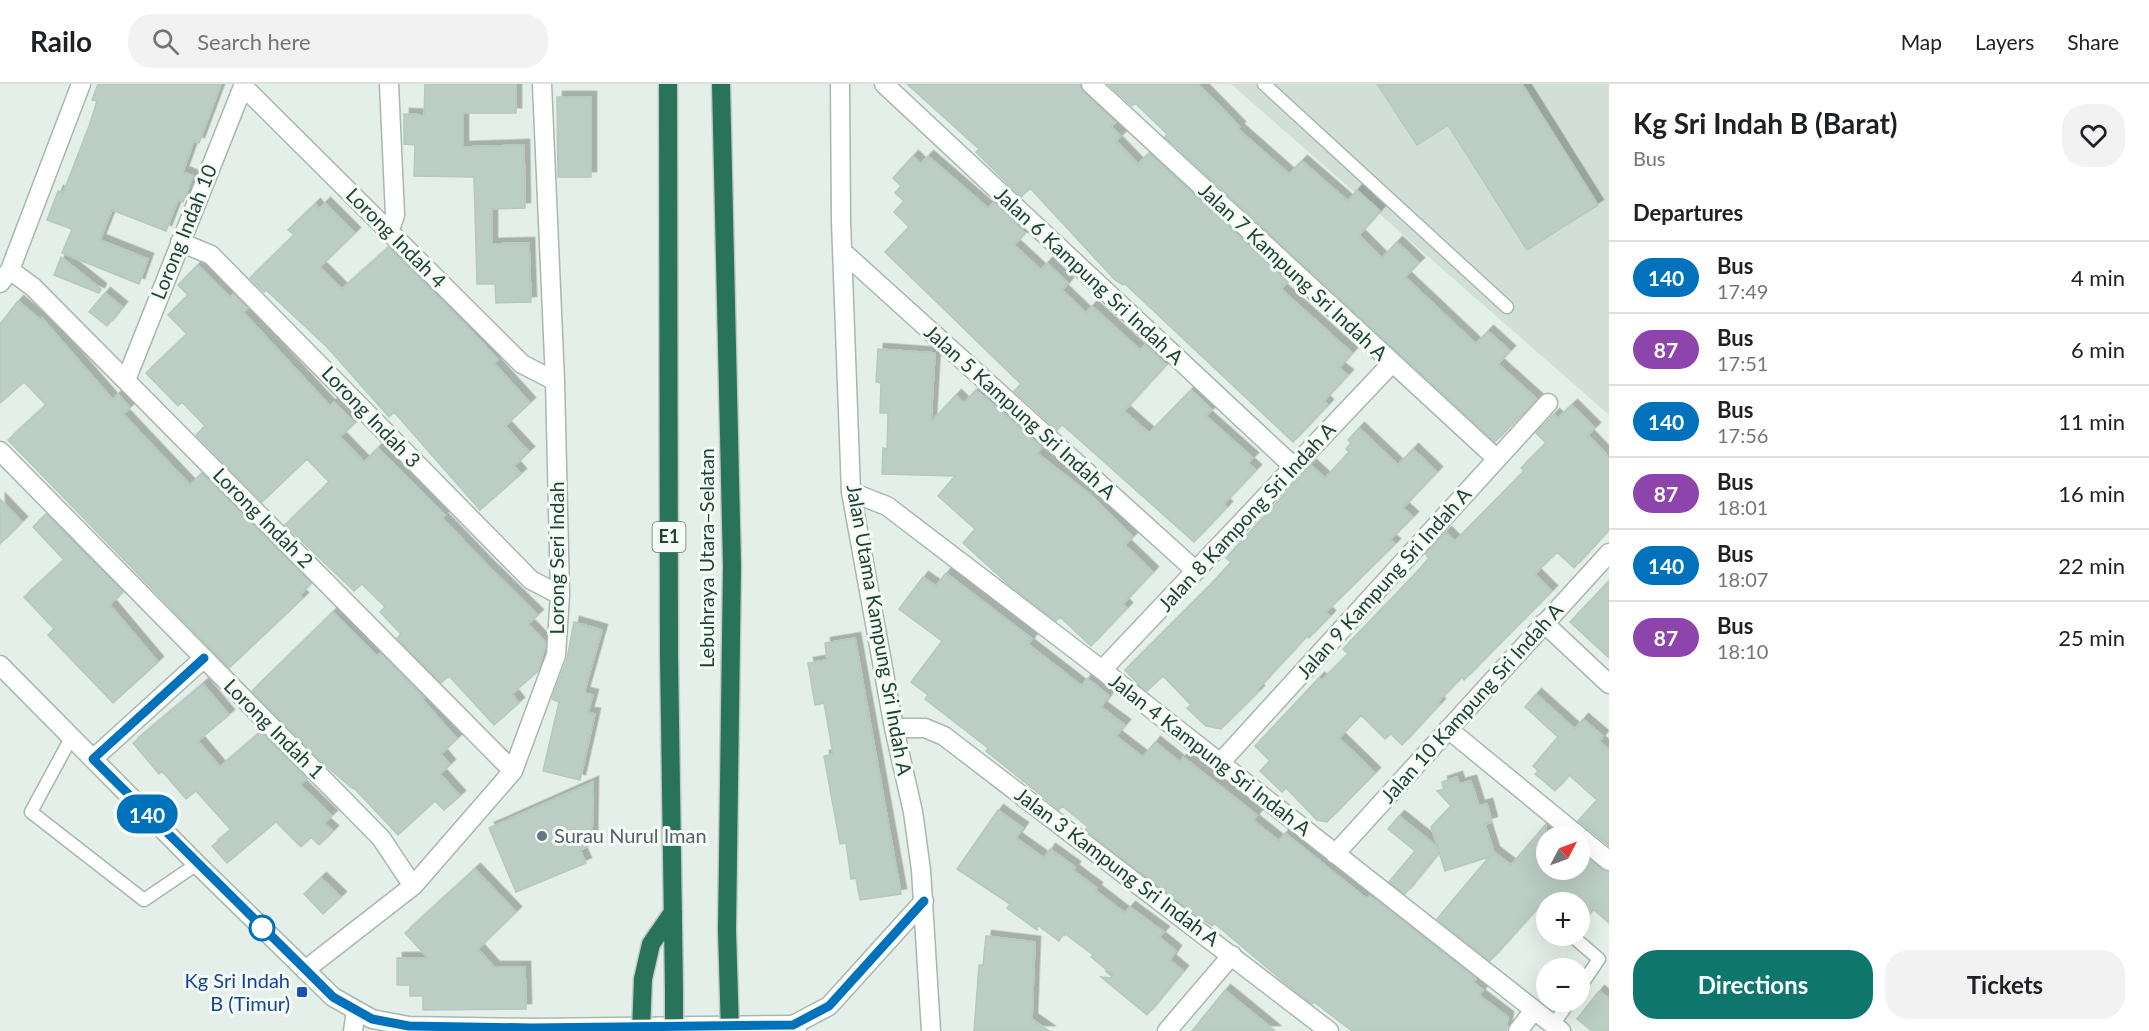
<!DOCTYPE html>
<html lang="en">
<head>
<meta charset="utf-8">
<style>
	body { margin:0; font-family:Lato,sans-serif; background:#f2f2f2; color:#202124; height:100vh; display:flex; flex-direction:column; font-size:22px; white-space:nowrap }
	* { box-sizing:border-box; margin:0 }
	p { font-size:20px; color:#757577 }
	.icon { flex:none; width:33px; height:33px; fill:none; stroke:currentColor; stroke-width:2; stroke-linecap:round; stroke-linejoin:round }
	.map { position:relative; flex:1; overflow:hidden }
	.panel { display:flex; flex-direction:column; background:#fff; width:540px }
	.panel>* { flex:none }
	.badge { padding:0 12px; border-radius:20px; font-size:21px; line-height:39px }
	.needle { width:39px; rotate:49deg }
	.buttons { position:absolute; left:1536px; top:742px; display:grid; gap:12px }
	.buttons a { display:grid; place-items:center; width:54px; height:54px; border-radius:50%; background:#fff; box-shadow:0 6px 24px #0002; font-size:30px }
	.map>.badge { position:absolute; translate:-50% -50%; box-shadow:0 0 0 3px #fff }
	h2 { padding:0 24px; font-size:22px; line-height:54px }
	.round { display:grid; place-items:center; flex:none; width:63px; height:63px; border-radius:24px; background:#f2f2f2 }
	.headline { display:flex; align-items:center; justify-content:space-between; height:102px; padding:0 24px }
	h1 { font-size:28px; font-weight:700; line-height:45px }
	.button { display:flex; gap:12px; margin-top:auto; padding:12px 24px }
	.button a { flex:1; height:69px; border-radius:24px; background:#0f766e; color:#fff; font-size:24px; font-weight:700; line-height:69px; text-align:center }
	.button a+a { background:#f2f2f2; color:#202124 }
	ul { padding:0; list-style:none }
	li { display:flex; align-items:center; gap:18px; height:72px; padding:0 24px; border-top:2px solid #e0e0e0 }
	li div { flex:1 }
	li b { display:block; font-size:22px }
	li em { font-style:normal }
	li .badge { min-width:66px; font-weight:700; text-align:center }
	header { display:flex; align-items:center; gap:36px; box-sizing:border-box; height:84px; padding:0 30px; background:#fff; border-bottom:2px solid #e0e0e0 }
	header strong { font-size:28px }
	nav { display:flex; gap:33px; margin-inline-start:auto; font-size:21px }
	.search { width:420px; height:54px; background:#f2f2f2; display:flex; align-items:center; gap:15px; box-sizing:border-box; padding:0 21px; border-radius:24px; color:#757577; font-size:22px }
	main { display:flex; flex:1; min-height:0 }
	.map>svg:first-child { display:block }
	.built { fill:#d2dfd7 }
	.building { fill:#bbcdc4; stroke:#b5c9bf; stroke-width:1.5; filter:url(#shadow) }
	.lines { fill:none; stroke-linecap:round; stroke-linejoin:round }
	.service-casing { stroke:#a6b8b0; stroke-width:15 }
	.minor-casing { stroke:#a6b8b0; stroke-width:21 }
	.tertiary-casing { stroke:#a6b8b0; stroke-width:21 }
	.motorway-casing { stroke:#c1cac7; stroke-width:21 }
	.service { stroke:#fff; stroke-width:12 }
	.minor { stroke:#fff; stroke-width:18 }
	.tertiary { stroke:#fff; stroke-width:18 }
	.motorway { stroke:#29735b; stroke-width:18 }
	.motorway-bridge-casing { stroke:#c1cac7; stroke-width:21; stroke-linecap:butt }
	.motorway-bridge { stroke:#29735b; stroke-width:18 }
	.line-casing { stroke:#fff; stroke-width:14 }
	.line { stroke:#0072bc; stroke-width:9 }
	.worship-dot { fill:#6b7280; stroke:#f5fbf7; stroke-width:2 }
	.stop-dot { fill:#fff; stroke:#0072bc; stroke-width:3 }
	.transit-dot { fill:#1a4fb4; stroke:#f5fbf7; stroke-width:2 }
	.labels { text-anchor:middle; stroke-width:6; stroke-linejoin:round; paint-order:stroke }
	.shield { fill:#f5fbf7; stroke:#617a70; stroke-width:1.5 }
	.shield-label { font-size:18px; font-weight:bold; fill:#214336 }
	.street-label { font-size:20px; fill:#214336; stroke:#f5fbf7 }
	.worship-label { font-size:20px; fill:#5b616d; stroke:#f5fbf7; text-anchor:start }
	.transit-label { font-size:20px; fill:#164399; stroke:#f5fbf7; text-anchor:end }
</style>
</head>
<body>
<header>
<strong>Railo</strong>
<div class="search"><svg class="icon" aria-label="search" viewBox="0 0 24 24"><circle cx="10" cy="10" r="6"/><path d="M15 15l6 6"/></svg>Search here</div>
<nav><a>Map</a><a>Layers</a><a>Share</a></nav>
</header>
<main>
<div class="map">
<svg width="1609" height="947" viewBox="0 0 1609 947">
	<defs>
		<filter id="shadow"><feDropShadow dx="5.5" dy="-5.5" stdDeviation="0" flood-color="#0004"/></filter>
	</defs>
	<rect width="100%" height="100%" fill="#e4efe9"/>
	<path class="built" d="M1231,0H1609V331Z"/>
	<path class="building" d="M98,0H221L199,59L194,57L183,88L193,92L183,118L178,116L166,147L112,126L100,156L148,175L139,200L62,169L72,145L47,136L58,107L63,109L89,42L97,17L92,16Z
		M425,0H516V29H463V63L524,61L525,124L492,125V160L529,159L531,218L496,219L495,200H477L474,93L414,92L415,61L404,60V30L424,31Z
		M907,0H1080L1083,8L1116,38L1111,43L1121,52L1116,57L1138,80L1149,69L1288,197L1281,205L1352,269L1339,284L1348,291L1324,317L1328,321L1293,358L1125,200L1123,201L1115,196L1030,104L1021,113L976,68L979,65Z
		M1108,0H1198L1240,43L1238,45L1289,90L1302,77L1348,117L1357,106L1380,127L1359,151L1382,174L1397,158L1419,179L1405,193L1476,260L1488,247L1510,267L1498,280L1537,315L1495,358L1165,53L1167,50L1135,19L1132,22Z
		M1377,0H1522L1598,121L1527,166L1448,41L1417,61Z
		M557,13H591V93H558Z
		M913,72L921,80L928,72L988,124L994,118L1025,149L1014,161L1041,186L1047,179L1068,199L1062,206L1086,229L1092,222L1140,266L1145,261L1166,281L1124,327L1149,349L1191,306L1212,326L1206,332L1253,374L1248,379L1256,386L1224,420L1227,423L1194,458L1066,344L1062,341L1057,346L1014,307L1021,300L885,168L909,143L894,128L904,117L895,109L901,102L893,94Z
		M325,119L355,149L320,183L342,205L389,163L478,254L498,276L494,279L530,319L505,342L529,368L514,382L521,390L480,426L394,328L389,333L327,263L266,206L264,208L250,194L294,151L288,146L315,120L319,125Z
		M61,173L101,205L99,209L54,191Z
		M198,181L230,213L233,210L248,224L243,228L330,322L334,318L355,339L340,353L364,378L378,364L445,431L442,434L489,483L538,531L528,540L546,559L538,587L512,610L519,619L494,641L449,592L441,599L397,554L401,550L380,528L385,523L362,500L354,507L285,441L329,398L307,375L262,418L196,351L205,342L182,318L178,322L146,289L187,250L168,231L188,211L178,201Z
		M105,209L122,223L107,242L89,228Z
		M18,217L41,236L42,234L113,316L118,310L130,324L123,330L190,401L202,389L311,499L300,511L303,514L229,584L8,356L46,321L24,298L0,319V240Z
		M878,265L935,269L931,338L956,311L964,319L976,306L1042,363L1037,369L1091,411L1133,453L1125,461L1153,488L1123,520L1127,524L1091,562L1060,533L1056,537L1009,501L963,459L975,445L938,412L955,392L882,390L883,364L887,365L888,329H880L881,299L876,298Z
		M1572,321L1595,344L1588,351L1609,373V446L1574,484L1557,468L1535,490L1552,507L1464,596L1462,593L1438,618L1440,620L1402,661L1391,650L1385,655L1361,631L1339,654L1375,689L1327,738L1317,736L1286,704L1282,708L1260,687L1270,677L1255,662L1319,594L1322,596L1348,570L1343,565L1416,489L1429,474L1425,470L1446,448L1455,457L1524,387L1521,384L1546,359L1536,349L1554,330L1558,334Z
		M1359,344L1398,381L1413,365L1437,388L1403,424L1413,433L1390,456L1395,460L1326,528L1330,532L1309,554L1307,552L1257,606L1259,607L1221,645L1206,642L1187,624L1191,621L1163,592L1147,607L1140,602L1125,586L1211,500L1231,478L1226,474L1311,381L1325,394L1349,368L1346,365L1351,359L1348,356Z
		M0,415L22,438L0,460Z
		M46,430L123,508L110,521L158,578L113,619L48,551L54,545L24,513L64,476L33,443Z
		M946,489L1032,555L1028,560L1082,602L1087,594L1109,612L1101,623L1125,641L1116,652L1143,673L1155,658L1180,678L1183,673L1257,731L1253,736L1279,757L1285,749L1367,815L1369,812L1377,817L1476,895L1473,898L1483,906L1479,911L1508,933L1506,947H1352L1314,918L1312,920L1289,902L1214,839L1212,842L1185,823L1085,746L1088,743L1062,722L1059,726L986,667L988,664L925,615L928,611L911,598L942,557L899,525L923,493L936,502Z
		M1609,497V574L1570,538Z
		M333,528L377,572L381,569L424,614L422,615L457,655L441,670L450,681L440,690L460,712L444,726L435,717L398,751L353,703L352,704L325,681L252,607Z
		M574,538L602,546L584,609L593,611L588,629L595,630L580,696L543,687L559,618L552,615L567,575Z
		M855,554L901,810L860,816L856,794L851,795L846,759L840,760L824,672L833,670L824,619L815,621L808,579L827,576L825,559Z
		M203,600L229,631L198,657L220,683L261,648L307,695L300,701L332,732L324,739L333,747L319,761L311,753L301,763L276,738L227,779L212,762L231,746L196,707L186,715L162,687L159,690L133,659Z
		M1536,610L1575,645L1583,635L1603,652L1599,657L1609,666V762L1578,737L1597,716L1569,691L1555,707L1535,690L1538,687L1533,682L1558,653L1525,623Z
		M1457,693L1459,700L1471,697L1479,722L1487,720L1492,738L1485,740L1494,768L1511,781L1546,740V786H1580V767L1602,786L1609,788V839L1593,825L1580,841V819H1542L1490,877L1437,835L1489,773L1445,787L1439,768L1405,810L1389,798L1415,767L1388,745L1399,732L1438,763L1431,743L1451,722L1437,707L1444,705L1442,698Z
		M593,698L592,760L580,766L586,779L516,808L489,744Z
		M998,726L1023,744L1016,754L1044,774L1050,765L1075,783L1073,786L1097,804L1095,806L1125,829L1130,823L1164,848L1159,853L1176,867L1170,876L1183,887L1147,931L1101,893L1111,894L1113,891L1091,873L1093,871L1064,849L1059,857L1037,841V846L1007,824L1010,820L957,785Z
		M475,785L516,828L478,865L494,883H525L526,925L423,926V912H410V901H397V874H428L405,849Z
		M321,794L341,813L323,830L304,810Z
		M986,852L1035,858L1032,935L1049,947H974L979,881H983Z
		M1225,906L1275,947H1192Z
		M1599,907L1609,915V947H1592L1577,935Z"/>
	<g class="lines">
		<g class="service-casing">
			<path id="service" d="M1264,0L1507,223
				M71,654L31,728L144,816L197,780
				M1572,852L1599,875L1580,903
				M1553,941L1569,918"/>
		</g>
		<g class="minor-casing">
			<path id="minor" d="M840,0L841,137L851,408L894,644L913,728L921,786L931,947
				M884,0L1294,383
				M1091,0L1497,375
				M243,2L522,280L555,297
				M389,148L395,131L389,0
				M180,158L211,171L531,496L560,511
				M843,168L1196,487
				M10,186L33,203L513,687
				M0,199L10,186L81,0
				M126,296L244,0
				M0,367L381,754L413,802
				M851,408L887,422L1102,586L1561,947
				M1544,539L1609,600
				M1102,586L1392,279
				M894,644H925L944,652L1329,947
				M1448,645L1609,777
				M93,675L204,574
				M1220,679L1548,319
				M1335,770L1609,469
				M305,886L413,802L513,687L556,571L560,511L555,297L542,0
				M793,941L829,922L924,817
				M353,947L356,927
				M1167,947L1232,871
				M1518,947L1534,926"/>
		</g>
		<g class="tertiary-casing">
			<path id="tertiary" d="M0,581L197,780L333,913L372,935L409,942L533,944L793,941L797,947"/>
		</g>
		<g class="motorway-casing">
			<path id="motorway" d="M668,0L669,570L674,906
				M721,0L732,482L727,846
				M643,895L651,860L673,828"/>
		</g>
		<use href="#service" class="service"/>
		<use href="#minor" class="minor"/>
		<use href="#tertiary" class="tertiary"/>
		<use href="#motorway" class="motorway"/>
		<g class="motorway-bridge-casing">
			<path id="motorway-bridge" d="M727,846L730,947
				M674,906V947
				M641,947L643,895"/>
		</g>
		<use href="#motorway-bridge" class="motorway-bridge"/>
	</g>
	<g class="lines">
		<g class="line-casing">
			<path id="line" d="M204,574L93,675L333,913L372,935L409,942L532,944L793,941L829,922L924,817"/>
		</g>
		<use href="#line" class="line"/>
	</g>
	<circle class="worship-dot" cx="542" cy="752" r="6"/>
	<circle class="stop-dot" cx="262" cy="844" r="12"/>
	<rect class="transit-dot" x="296" y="902" width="12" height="12" rx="3"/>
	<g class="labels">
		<rect class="shield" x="652.5" y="438" width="33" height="30" rx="4.5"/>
		<g class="shield-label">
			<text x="669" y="459">E1</text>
		</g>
		<g class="street-label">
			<text transform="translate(184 148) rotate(-68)" y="7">Lorong Indah 10</text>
			<text transform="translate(396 154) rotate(45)" y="7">Lorong Indah 4</text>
			<text transform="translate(1293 188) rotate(43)" y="7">Jalan 7 Kampung Sri Indah A</text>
			<text transform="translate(1089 192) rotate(43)" y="7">Jalan 6 Kampung Sri Indah A</text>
			<text transform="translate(1020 328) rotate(42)" y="7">Jalan 5 Kampung Sri Indah A</text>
			<text transform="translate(371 333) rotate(46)" y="7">Lorong Indah 3</text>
			<text transform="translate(1247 433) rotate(-47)" y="7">Jalan 8 Kampong Sri Indah A</text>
			<text transform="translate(263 434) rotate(45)" y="7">Lorong Indah 2</text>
			<text transform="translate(557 474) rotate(-90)" y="7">Lorong Seri Indah</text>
			<text transform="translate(707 474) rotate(-90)" y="7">Lebuhraya Utara–Selatan</text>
			<text transform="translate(1384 499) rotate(-48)" y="7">Jalan 9 Kampung Sri Indah A</text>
			<text transform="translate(879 546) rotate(80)" y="7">Jalan Utama Kampung Sri Indah A</text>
			<text transform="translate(1472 619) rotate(-48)" y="7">Jalan 10 Kampung Sri Indah A</text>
			<text transform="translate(274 645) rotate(45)" y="7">Lorong Indah 1</text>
			<text transform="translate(1210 671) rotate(38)" y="7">Jalan 4 Kampung Sri Indah A</text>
			<text transform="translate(1117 783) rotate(37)" y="7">Jalan 3 Kampung Sri Indah A</text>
		</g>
		<g class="worship-label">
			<text x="554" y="759">Surau Nurul Iman</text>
		</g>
		<g class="transit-label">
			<text x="290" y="904">Kg Sri Indah<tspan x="290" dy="23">B (Timur)</tspan></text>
		</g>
	</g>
</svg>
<div class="buttons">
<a><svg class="needle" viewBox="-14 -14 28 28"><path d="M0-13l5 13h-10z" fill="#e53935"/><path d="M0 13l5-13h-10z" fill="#757577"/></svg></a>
<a>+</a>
<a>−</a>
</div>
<b class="badge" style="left:147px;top:730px;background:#0072bc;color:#fff">140</b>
</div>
<section class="panel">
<div class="headline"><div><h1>Kg Sri Indah B (Barat)</h1><p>Bus</p></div><a class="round"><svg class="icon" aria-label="heart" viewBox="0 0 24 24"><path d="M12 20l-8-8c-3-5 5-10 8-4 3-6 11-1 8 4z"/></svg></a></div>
<h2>Departures</h2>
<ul>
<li><span class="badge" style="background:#0072bc;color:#fff">140</span><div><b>Bus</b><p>17:49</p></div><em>4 min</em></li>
<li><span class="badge" style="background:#8e44ad;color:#fff">87</span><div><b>Bus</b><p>17:51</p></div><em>6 min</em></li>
<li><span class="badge" style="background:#0072bc;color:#fff">140</span><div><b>Bus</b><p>17:56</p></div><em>11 min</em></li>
<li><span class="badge" style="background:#8e44ad;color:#fff">87</span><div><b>Bus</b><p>18:01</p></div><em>16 min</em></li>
<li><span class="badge" style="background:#0072bc;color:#fff">140</span><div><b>Bus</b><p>18:07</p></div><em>22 min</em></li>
<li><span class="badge" style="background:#8e44ad;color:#fff">87</span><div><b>Bus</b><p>18:10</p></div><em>25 min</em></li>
</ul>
<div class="button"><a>Directions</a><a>Tickets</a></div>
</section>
</main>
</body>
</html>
